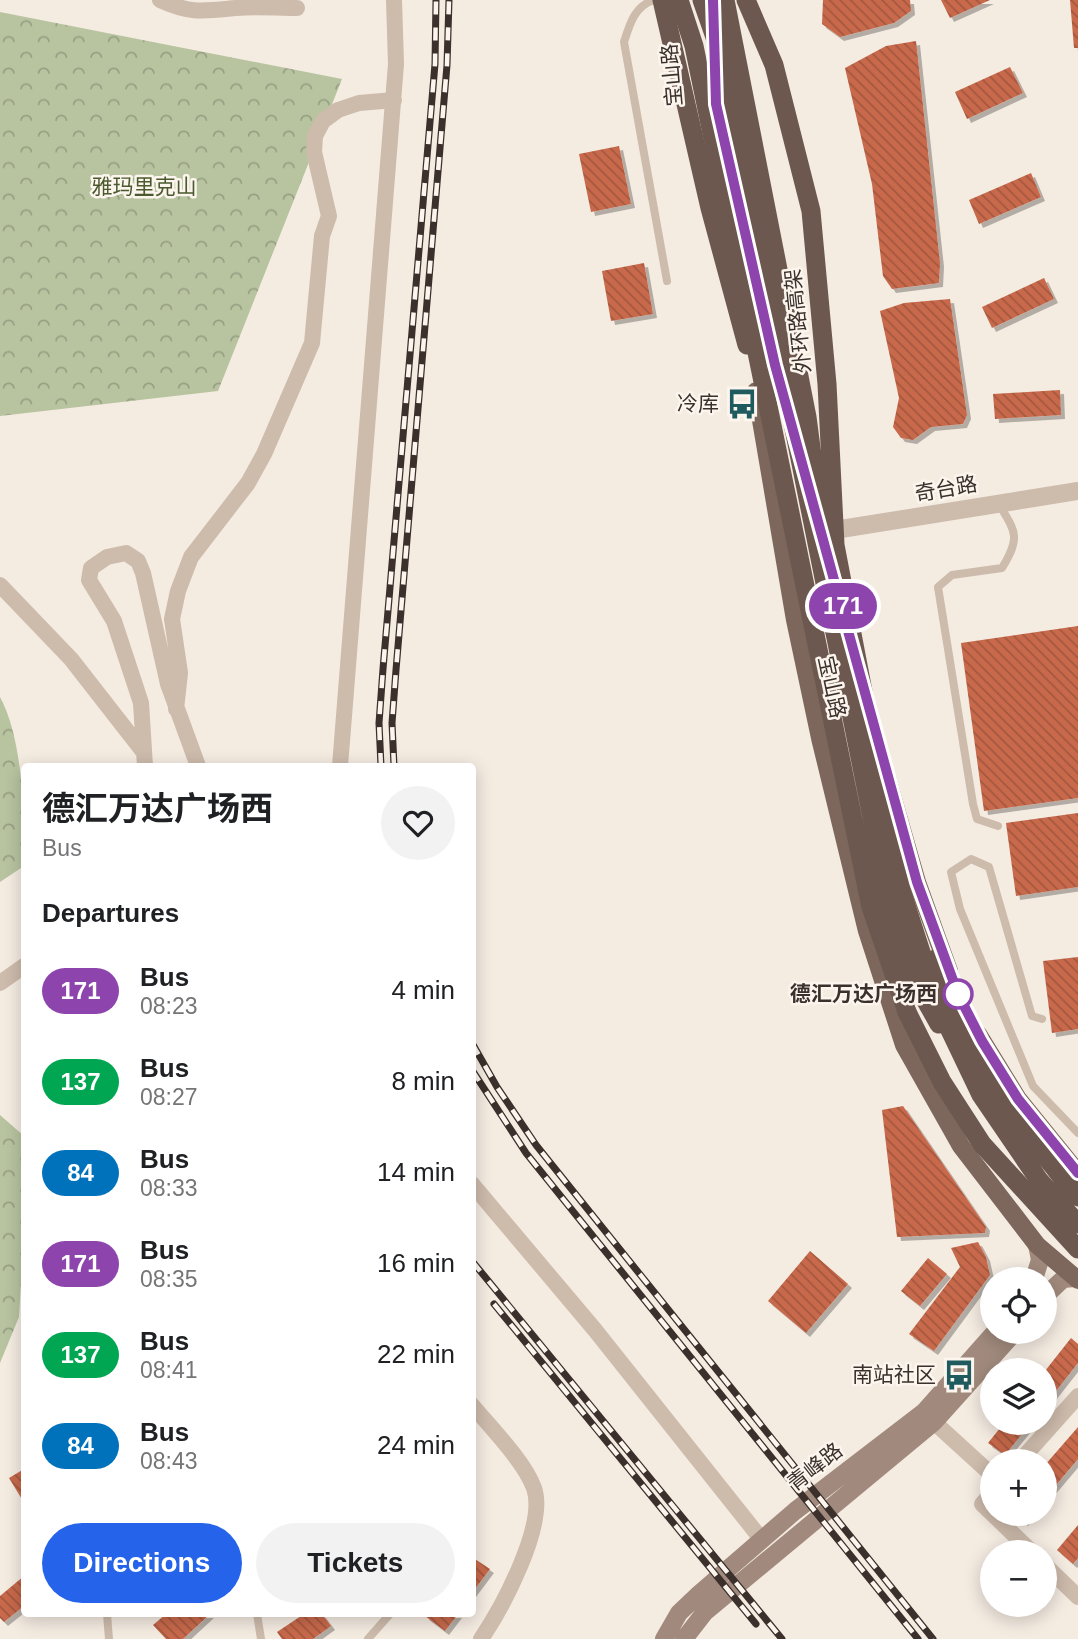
<!DOCTYPE html>
<html lang="en">
<head>
<meta charset="utf-8">
<style>
	body { margin:0; font-family:Arial,"Noto Sans SC",sans-serif; background:#f2f2f2; color:#202124; height:100vh; display:flex; flex-direction:column; font-size:26px; white-space:nowrap }
	* { box-sizing:border-box; margin:0 }
	p { font-size:23px; color:#757577 }
	.icon { flex:none; width:38px; height:38px; fill:none; stroke:currentColor; stroke-width:2; stroke-linecap:round; stroke-linejoin:round }
	.map { position:relative; flex:1; overflow:hidden }
	.panel { position:absolute; left:21px; top:763px; width:455px; height:854px; display:flex; flex-direction:column; background:#fff; border-radius:7px; box-shadow:0 4px 18px #0003 }
	.panel>* { flex:none }
	.badge { padding:0 14px; border-radius:23px; font-size:24px; line-height:46px }
	.fabs { position:absolute; left:980px; top:1267px; display:grid; gap:14px }
	.fabs a { display:grid; place-items:center; width:77px; height:77px; border-radius:50%; background:#fff; box-shadow:0 4px 18px #0003; font-size:35px }
	.map>.badge { position:absolute; translate:-50% -50%; box-shadow:0 0 0 4px #fff }
	h2 { padding:0 21px; font-size:26px; line-height:63px }
	.round { display:grid; place-items:center; flex:none; width:74px; height:74px; border-radius:37px; background:#f2f2f2 }
	.headline { display:flex; align-items:center; justify-content:space-between; height:119px; padding:0 21px }
	h1 { font-size:33px; font-weight:700; line-height:52px }
	.cta { display:flex; gap:14px; margin-top:auto; padding:14px 21px }
	.cta a { flex:1; height:80px; border-radius:42px; background:#2563eb; color:#fff; font-size:28px; font-weight:700; line-height:80px; text-align:center }
	.cta a+a { background:#f2f2f2; color:#202124 }
	ul { padding:0; list-style:none }
	li { display:flex; align-items:center; gap:21px; height:91px; padding:0 21px }
	li div { flex:1 }
	li b { display:block; font-size:26px }
	li em { font-style:normal }
	li .badge { min-width:77px; font-weight:700; text-align:center }
	.map>svg:first-child { display:block }
	.forest { fill:url(#forest-crowns) }
	.building { fill:url(#building-back-hatch); filter:url(#shadow) }
	.lines { fill:none; stroke-linecap:round; stroke-linejoin:round }
	.service { stroke:#cdbbac; stroke-width:8 }
	.minor { stroke:#cdbbac; stroke-width:16 }
	.tertiary { stroke:#cdbbac; stroke-width:18 }
	.secondary { stroke:#a18a7d; stroke-width:18 }
	.primary { stroke:#7d675c; stroke-width:18 }
	.trunk { stroke:#6c584f; stroke-width:19 }
	.rail-casing { stroke:#3b302b; stroke-width:7 }
	.rail { stroke:#fbf5ee; stroke-width:4.5; stroke-dasharray:13; stroke-linecap:butt }
	.trunk-bridge { stroke:#6c584f; stroke-width:19 }
	.line-casing { stroke:#fff; stroke-width:16 }
	.line { stroke:#8e44ad; stroke-width:10 }
	.stop-dot { fill:#fff; stroke:#8e44ad; stroke-width:3.5 }
	.labels { text-anchor:middle; stroke-width:5; stroke-linejoin:round; paint-order:stroke }
	.street-label { font-size:21px; fill:#3b302b; stroke:#fbf5ee }
	.park-label { font-size:21px; fill:#4a5a2e; stroke:#fbf5ee }
	.poi-label { font-size:21px; fill:#3b302b; stroke:#fbf5ee; text-anchor:end }
	.stop-label { font-size:21px; font-weight:bold; fill:#3b302b; stroke:#fbf5ee; text-anchor:end }
</style>
</head>
<body>
<div class="map">
<svg width="1078" height="1639" viewBox="0 0 1078 1639">
	<defs>
		<pattern id="forest-crowns" width="20" height="18" patternUnits="userSpaceOnUse" patternTransform="scale(1.75)"><rect width="20" height="18" fill="#b8c4a0"/><path d="M2 6a3 3 0 1 1 6 0M12 15a3 3 0 1 1 6 0" fill="none" stroke="#97a083"/></pattern>
		<pattern id="building-back-hatch" width="6" height="6" patternUnits="userSpaceOnUse" patternTransform="scale(1.75)"><rect width="6" height="6" fill="#c8694b"/><path d="M-1 5l2 2M0 0l6 6M5-1l2 2" fill="none" stroke="#a4573f"/></pattern>
		<filter id="shadow"><feDropShadow dx="4" dy="4" stdDeviation="0" flood-color="#0004"/></filter>
	</defs>
	<rect width="100%" height="100%" fill="#f4ebe1"/>
	<path class="forest" d="M0,12L342,79L218,391L0,416Z
		M0,697C23,739 25,817 24,866L0,882Z
		M0,1115L24,1136V1230L19,1317L0,1363Z"/>
	<path class="building" d="M823,0H910L911,11L894,23L840,37L822,24Z
		M941,0H990L950,18Z
		M1070,0H1078V48H1074Z
		M916,41L940,263L939,283L892,289L883,276L872,184L845,68L886,46Z
		M1010,67L1023,93L967,119L955,92Z
		M619,146L631,204L591,212L579,154Z
		M1031,173L1041,197L979,224L969,200Z
		M644,263L653,314L611,321L602,271Z
		M1044,278L1054,299L992,328L982,307Z
		M950,299L967,415L963,424L931,427L913,440L901,438L893,427L899,398L880,311L904,303Z
		M1060,390L1061,415L995,419L993,394Z
		M1078,626V798L984,811L961,643Z
		M1078,813V887L1016,896L1006,823Z
		M1078,957V1029L1052,1033L1043,961Z
		M903,1106L986,1227L985,1233L897,1237L882,1110Z
		M978,1242L986,1257L990,1275L934,1351L909,1334L960,1267L951,1248Z
		M810,1251L848,1284L806,1333L768,1301Z
		M928,1258L947,1274L920,1306L901,1291Z
		M1071,1338L1078,1344V1363L1045,1405V1371Z
		M1004,1423H1031L1005,1455L988,1443Z
		M1078,1427V1459L1045,1498V1465Z
		M24,1469V1500L23,1501L9,1478Z
		M1014,1514H1031L1024,1522Z
		M1078,1525V1558L1073,1564L1057,1550Z
		M472,1557L490,1569L472,1593Z
		M24,1576V1606L4,1622L0,1618V1596Z
		M166,1614H210L183,1639H166L153,1625Z
		M304,1614H322L331,1626L313,1639H282L277,1632Z
		M427,1614H458L445,1631L425,1616Z"/>
	<g class="lines">
		<path class="service" d="M654,0C635,6 630,23 624,42L667,281
			M998,503C1016,532 1021,537 1002,568L952,575L938,587L973,804L977,819L998,826
			M1042,1019L1032,1016L989,867L971,859L951,872L960,909L1033,1086L1078,1133
			M107,1614L109,1639
			M257,1614L261,1639
			M368,1639L390,1614"/>
		<path class="minor" d="M160,0C190,14 204,11 236,8C256,6 277,8 297,8
			M0,585L71,659L142,750
			M176,709L180,673L172,619L178,591L191,557L248,483L264,454L312,343L322,236L329,216L314,152L315,136L323,121L338,110L359,103L394,100
			M145,766L141,703L114,621L89,580L91,568L107,557L126,553L138,561L143,573L168,684L198,766
			M340,766L396,64L394,0
			M0,983L24,966
			M472,1184L595,1330L762,1540
			M472,1405C491,1428 524,1461 534,1488C547,1525 502,1608 481,1639
			M924,1413L992,1475
			M1020,1461L1078,1396
			M992,1492L982,1504L1032,1552
			M1045,1565L1078,1597"/>
		<path class="tertiary" d="M822,532L1078,491"/>
		<path class="secondary" d="M1034,1279L1040,1260L1037,1245
			M1045,1296L1063,1279L1075,1278
			M664,1639L679,1613L699,1594L795,1511L924,1412L995,1332
			M684,1639L705,1612L934,1422L1015,1332"/>
		<path class="primary" d="M715,68L716,104L746,236
			M756,391L795,620L820,738L867,931L904,1045L961,1146L1037,1245L1078,1280
			M887,778L917,882L949,971
			M978,1034L1018,1099L1078,1173"/>
		<path class="trunk" d="M662,0L710,208L747,345
			M725,0L807,417L821,524
			M917,985L939,1024
			M907,1012L942,1082L982,1144L1078,1249"/>
		<g class="rail-casing">
			<path id="rail" d="M381,766L379,723L383,669L435,64L436,0
				M394,766L392,723L396,670L447,65L449,0
				M472,1043L497,1087L536,1145L933,1639
				M472,1070L526,1153L918,1639
				M472,1261L782,1639
				M494,1304L756,1624"/>
		</g>
		<use href="#rail" class="rail"/>
		<path class="trunk-bridge" d="M679,0L694,46L871,907L907,1012
			M702,0L716,40L889,902L917,985
			M746,0L774,65L811,211L827,384L835,545L901,890L938,1005L981,1095L1039,1180L1078,1224
			M937,958C967,1048 1017,1124 1078,1197"/>
	</g>
	<g class="lines">
		<g class="line-casing">
			<path id="line" d="M713,0L716,104L775,365L917,882L958,994L982,1041L1018,1099L1078,1173"/>
		</g>
		<use href="#line" class="line"/>
	</g>
	<defs>
		<g id="bus-bare" transform="scale(2.415)"><path d="M-5-6H5V4H4V6H2V4H-2V6H-4V4H-5ZM-3.5-4V0h7V-4ZM-3.5 1.2v1.5H-2V1.2ZM2 1.2v1.5H3.5V1.2Z" fill="#1f5a5e" stroke="#fbf5ee" stroke-width="2.5" paint-order="stroke"/></g>
	</defs>
	<g fill-rule="evenodd">
		<use href="#bus-bare" x="742" y="404"/>
		<use href="#bus-bare" x="959" y="1375"/>
	</g>
	<circle class="stop-dot" cx="958" cy="994" r="14"/>
	<g class="labels">
		<g class="street-label">
			<text transform="translate(672 75) rotate(-95)" y="7">宝山路</text>
			<text transform="translate(798 321) rotate(-96)" y="7">外环路高架</text>
			<text transform="translate(946 489) rotate(-10)" y="7">奇台路</text>
			<text transform="translate(832 687) rotate(78)" y="7">宝山路</text>
			<text transform="translate(815 1467) rotate(-38)" y="7">青峰路</text>
		</g>
		<g class="park-label">
			<text x="144" y="194">雅玛里克山</text>
		</g>
		<g class="poi-label">
			<text x="719" y="411">冷库</text>
			<text x="936" y="1382">南站社区</text>
		</g>
		<g class="stop-label">
			<text x="937" y="1001">德汇万达广场西</text>
		</g>
	</g>
</svg>
<div class="fabs">
<a><svg class="icon" aria-label="locate" viewBox="0 0 24 24"><circle cx="12" cy="12" r="6"/><path d="M12 2v4M12 18v4M2 12h4M18 12h4"/></svg></a>
<a><svg class="icon" aria-label="layers" viewBox="0 0 24 24"><path d="M12 4l9 5-9 5-9-5zM3 14l9 5 9-5"/></svg></a>
<a>+</a>
<a>−</a>
</div>
<b class="badge" style="left:843px;top:606px;background:#8e44ad;color:#fff">171</b>
<section class="panel">
<div class="headline"><div><h1>德汇万达广场西</h1><p>Bus</p></div><a class="round"><svg class="icon" aria-label="heart" viewBox="0 0 24 24"><path d="M12 20l-8-8c-3-5 5-10 8-4 3-6 11-1 8 4z"/></svg></a></div>
<h2>Departures</h2>
<ul>
<li><span class="badge" style="background:#8e44ad;color:#fff">171</span><div><b>Bus</b><p>08:23</p></div><em>4 min</em></li>
<li><span class="badge" style="background:#00a651;color:#fff">137</span><div><b>Bus</b><p>08:27</p></div><em>8 min</em></li>
<li><span class="badge" style="background:#0072bc;color:#fff">84</span><div><b>Bus</b><p>08:33</p></div><em>14 min</em></li>
<li><span class="badge" style="background:#8e44ad;color:#fff">171</span><div><b>Bus</b><p>08:35</p></div><em>16 min</em></li>
<li><span class="badge" style="background:#00a651;color:#fff">137</span><div><b>Bus</b><p>08:41</p></div><em>22 min</em></li>
<li><span class="badge" style="background:#0072bc;color:#fff">84</span><div><b>Bus</b><p>08:43</p></div><em>24 min</em></li>
</ul>
<div class="cta"><a>Directions</a><a>Tickets</a></div>
</section>
</div>
</body>
</html>
